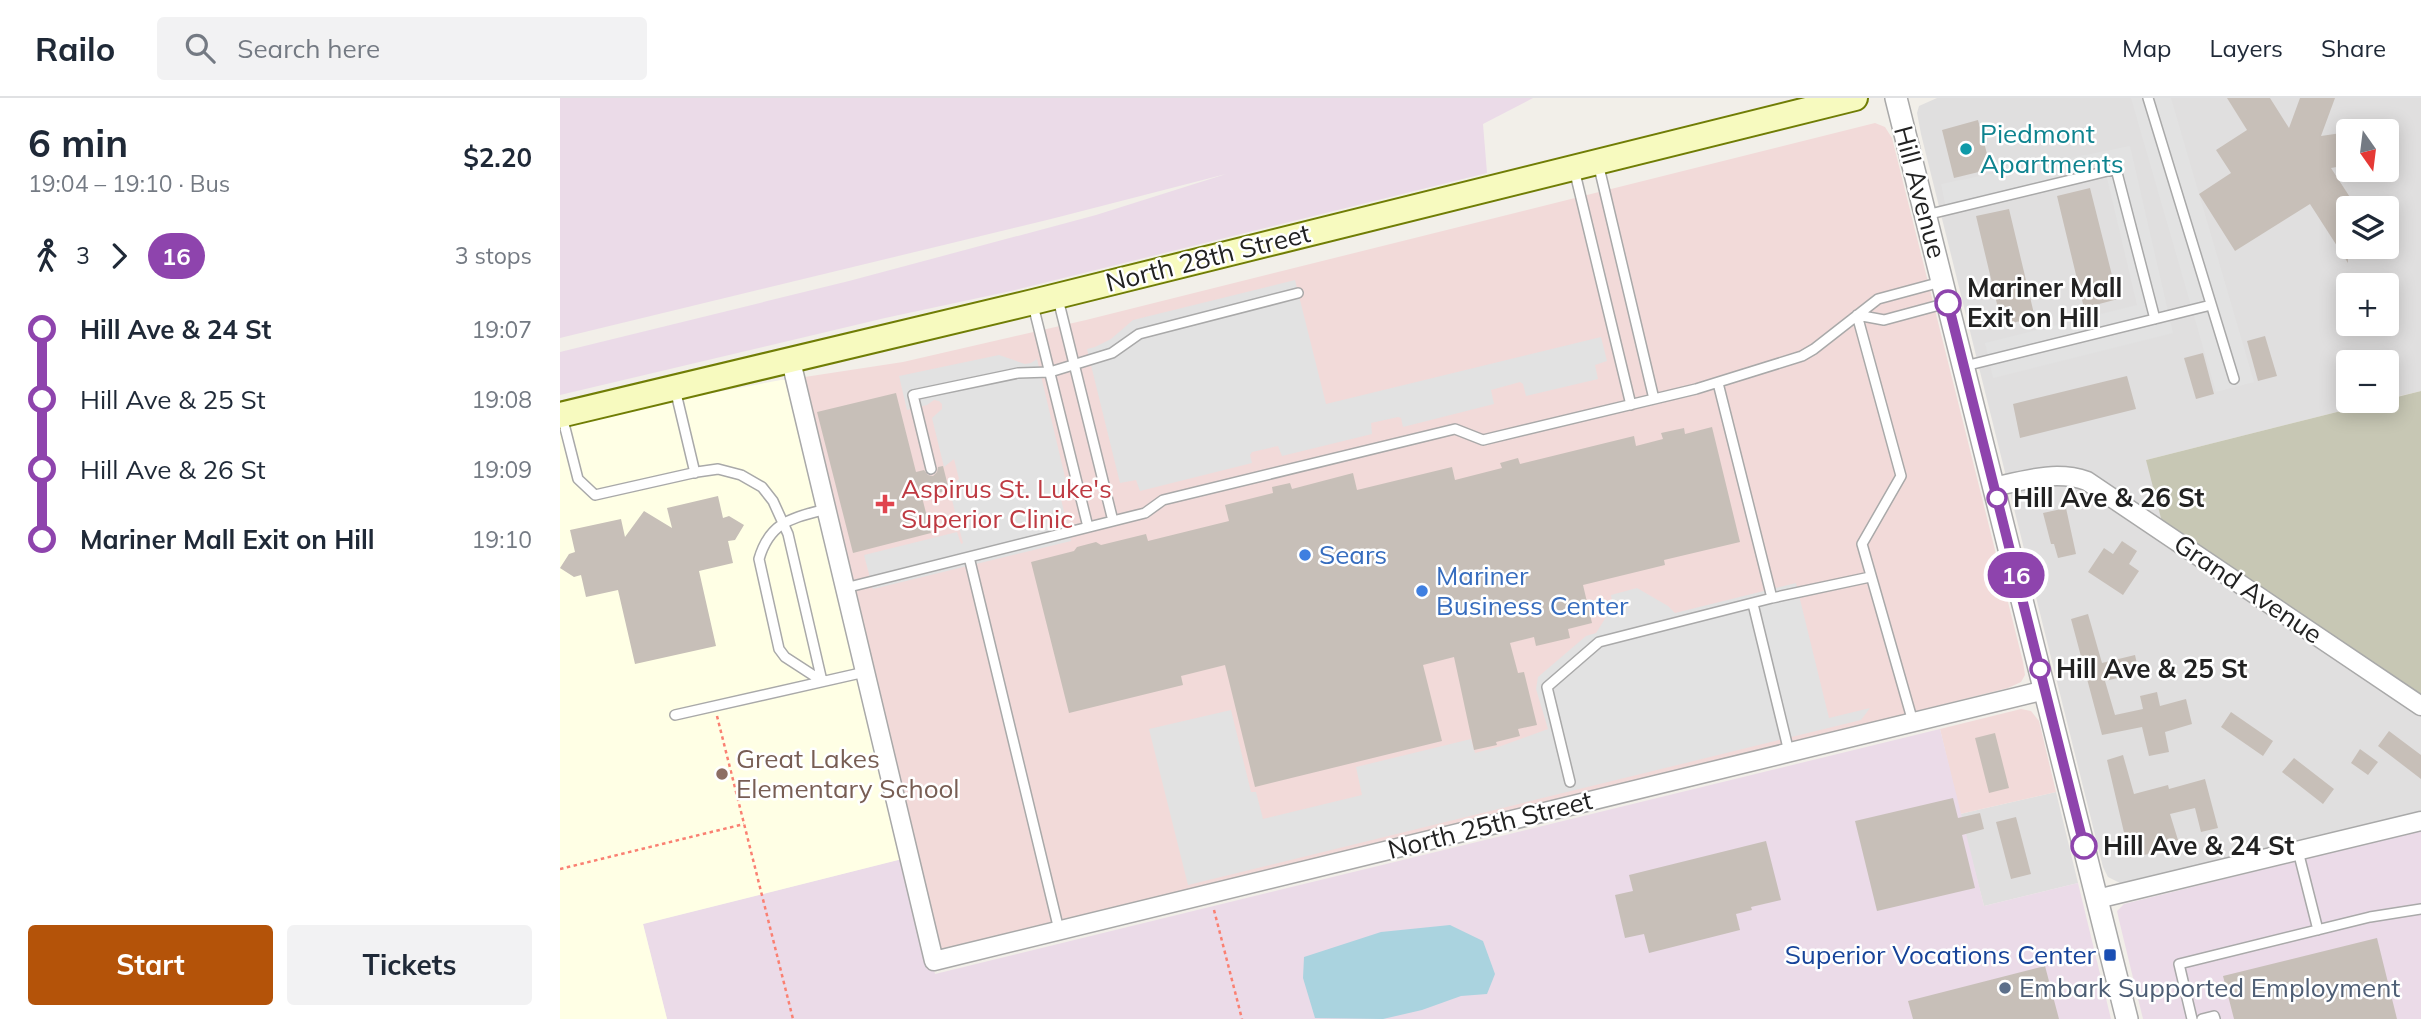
<!DOCTYPE html>
<html lang="en">
<head>
<meta charset="utf-8">
<style>
	body { margin:0; font-family:Mulish,sans-serif; background:#f2f2f3; color:#1f2937; height:100vh; display:flex; flex-direction:column; font-size:26px; white-space:nowrap }
	* { box-sizing:border-box; margin:0 }
	p { font-size:23px; color:#747a83 }
	.icon { flex:none; width:38px; height:38px; fill:none; stroke:currentColor; stroke-width:2; stroke-linecap:round; stroke-linejoin:round }
	.map { position:relative; flex:1; overflow:hidden }
	.panel { display:flex; flex-direction:column; background:#fff; width:560px }
	.panel>* { flex:none }
	.badge { padding:0 14px; border-radius:23px; font-size:24px; line-height:46px }
	.needle { width:46px; rotate:166deg }
	.tools { position:absolute; left:1776px; top:21px; display:grid; gap:14px }
	.tools a { display:grid; place-items:center; width:63px; height:63px; border-radius:7px; background:#fff; box-shadow:0 4px 18px #0003; font-size:35px }
	.map>.badge { position:absolute; translate:-50% -50%; box-shadow:0 0 0 4px #fff }
	.legs { display:flex; align-items:center; gap:10px; height:77px; padding:0 28px; font-size:23px }
	.legs p { margin-inline-start:auto }
	.head { display:flex; align-items:center; justify-content:space-between; height:119px; padding:0 28px }
	h1 { font-size:38px; font-weight:700; line-height:52px }
	.cta { display:flex; gap:14px; margin-top:auto; padding:14px 28px }
	.cta a { flex:1; height:80px; border-radius:7px; background:#b45309; color:#fff; font-size:28px; font-weight:700; line-height:80px; text-align:center }
	.cta a+a { background:#f2f2f3; color:#1f2937 }
	ul { padding:0 28px; list-style:none }
	li { display:flex; align-items:center; gap:24px; height:70px; font-size:26px }
	li i { display:grid; place-items:center; width:10px; height:100%; margin:0 9px; background:currentColor }
	li i::after { content:''; width:18px; height:18px; margin:-9px; border:5px solid; border-radius:50%; background:#fff }
	li p { margin-inline-start:auto }
	li:first-child i { background:linear-gradient(#0000 50%,currentColor 0) }
	li:last-child i { background:linear-gradient(currentColor 50%,#0000 0) }
	header { display:flex; align-items:center; gap:42px; box-sizing:border-box; height:98px; padding:0 35px; background:#fff; border-bottom:2px solid #e0e1e3 }
	header strong { font-size:33px }
	nav { display:flex; gap:38px; margin-inline-start:auto; font-size:24px }
	.search { width:490px; height:63px; background:#f2f2f3; display:flex; align-items:center; gap:18px; box-sizing:border-box; padding:0 24px; border-radius:7px; color:#747a83; font-size:26px }
	main { display:flex; flex:1; min-height:0 }
	.map>svg:first-child { display:block }
	.residential { fill:#e0dfdf; fill-rule:evenodd }
	.commercial { fill:#f2dad9 }
	.industrial { fill:#ebdbe8 }
	.education { fill:#ffffe5 }
	.construction { fill:#c7c7b4 }
	.parking { fill:#e2e2e2 }
	.water { fill:#aad3df }
	.building { fill:#c7bfb8 }
	.lines { fill:none; stroke-linecap:round; stroke-linejoin:round }
	.service-casing { stroke:#a9a9a9; stroke-width:12 }
	.minor-casing { stroke:#a9a9a9; stroke-width:21 }
	.tertiary-casing { stroke:#a9a9a9; stroke-width:24 }
	.secondary-casing { stroke:#707d05; stroke-width:28 }
	.path { stroke:#fa8072; stroke-width:2.5; stroke-dasharray:3.5 3.5; stroke-linecap:butt }
	.service { stroke:#fff; stroke-width:9 }
	.minor { stroke:#fff; stroke-width:18 }
	.tertiary { stroke:#fff; stroke-width:21 }
	.secondary { stroke:#f7fabf; stroke-width:24 }
	.line-1-casing { stroke:#fff; stroke-width:16 }
	.line-1 { stroke:#8e44ad; stroke-width:10 }
	.culture-dot { fill:#0f9aa8; stroke:#fff; stroke-width:2.5 }
	.stop-1-dot { fill:#fff; stroke:#8e44ad; stroke-width:3.5 }
	.health-dot { fill:#e0444e; stroke:#fff; stroke-width:2.5 }
	.shop-dot { fill:#3f7fe0; stroke:#fff; stroke-width:2.5 }
	.education-dot { fill:#8d6e63; stroke:#fff; stroke-width:2.5 }
	.transit-dot { fill:#1a4fb4; stroke:#fff; stroke-width:2.5 }
	.service-dot { fill:#5c6f8a; stroke:#fff; stroke-width:2.5 }
	.labels { text-anchor:middle; stroke-width:5; stroke-linejoin:round; paint-order:stroke }
	.culture-label { font-size:26px; fill:#0d838f; stroke:#fff; text-anchor:start }
	.street-label { font-size:26px; fill:#222; stroke:#fff }
	.stop-label { font-size:26px; font-weight:bold; fill:#222; stroke:#fff; text-anchor:start }
	.health-label { font-size:26px; fill:#be3a42; stroke:#fff; text-anchor:start }
	.shop-label { font-size:26px; fill:#366cbe; stroke:#fff; text-anchor:start }
	.education-label { font-size:26px; fill:#785e54; stroke:#fff; text-anchor:start }
	.transit-label { font-size:26px; fill:#164399; stroke:#fff; text-anchor:end }
	.service-label { font-size:26px; fill:#4e5e75; stroke:#fff; text-anchor:start }
</style>
</head>
<body>
<header>
<strong>Railo</strong>
<div class="search"><svg class="icon" aria-label="search" viewBox="0 0 24 24"><circle cx="10" cy="10" r="6"/><path d="M15 15l6 6"/></svg>Search here</div>
<nav><a>Map</a><a>Layers</a><a>Share</a></nav>
</header>
<main>
<section class="panel">
<div class="head"><div><h1>6 min</h1><p>19:04 – 19:10 · Bus</p></div><b>$2.20</b></div>
<div class="legs"><svg class="icon" aria-label="walk" viewBox="0 0 24 24"><circle cx="13" cy="4" r="2"/><path d="M13 8l-2 6 4 7M11 14l-3 7M7 12l3-4h3l4 4"/></svg>3<svg class="icon" aria-label="forward" viewBox="0 0 24 24"><path d="M9 5l7 7-7 7"/></svg><b class="badge" style="background:#8e44ad;color:#fff">16</b><p>3 stops</p></div>
<ul>
<li><i style="color:#8e44ad"></i><b>Hill Ave &amp; 24 St</b><p>19:07</p></li>
<li><i style="color:#8e44ad"></i><span>Hill Ave &amp; 25 St</span><p>19:08</p></li>
<li><i style="color:#8e44ad"></i><span>Hill Ave &amp; 26 St</span><p>19:09</p></li>
<li><i style="color:#8e44ad"></i><b>Mariner Mall Exit on Hill</b><p>19:10</p></li>
</ul>
<div class="cta"><a>Start</a><a>Tickets</a></div>
</section>
<div class="map">
<svg width="1861" height="921" viewBox="0 0 1861 921">
	<rect width="100%" height="100%" fill="#f2efe9"/>
	<path class="residential" d="M1377,0H1861V293L1827,301V264H1788V303H1821L1586,362L1772,554L1861,618V714L1560,785L1548,779L1543,769L1361,36L1357,15L1359,8ZM1788,33H1827V72H1788ZM1788,110H1827V149H1788ZM1788,187H1827V226H1788Z
		M1496,694L1518,785L1424,808L1400,716Z"/>
	<path class="commercial" d="M1315,25L1325,29L1332,40L1463,564L1465,577L1461,584L1448,590L1317,623L369,854L225,282L343,264L526,222Z
		M1461,611L1471,613L1479,623L1496,694L1400,716L1380,631Z"/>
	<path class="industrial" d="M0,0H973L923,26L927,75L451,193L325,220L0,297V254L289,183L536,117L666,76L491,121L0,240Z
		M1380,631L1424,808L1518,785L1551,921H107L83,826L346,760L375,876Z
		M1861,732V921H1583L1559,822L1557,813L1564,806Z"/>
	<path class="education" d="M221,282H225L346,760L83,826L107,921H0V328L93,306Z"/>
	<path class="construction" d="M1861,293V604L1603,428L1586,362Z"/>
	<path class="parking" d="M1571,0H1611L1694,284L1656,294Z
		M1570,48L1613,235L1433,280L1425,245L1577,207L1547,80L1386,111L1381,86Z
		M735,182L766,306L1041,239L1047,263L1035,267L1038,281L966,298L963,286L960,284L931,292L934,306L843,329L841,320L838,319L811,325L812,336L722,358L718,348L692,354L690,357L692,365L580,393L576,382L560,385L527,251L535,249L551,241L573,222Z
		M439,257L465,266L471,265L477,261L509,396L503,398L501,401L511,443L313,491L304,457L397,434L401,446L403,445L389,390L399,381L394,361L384,369L372,320L382,311V306L379,303L374,302L367,307L347,312L339,278Z
		M1236,485L1269,620L1310,610L1301,622L628,787L589,631L671,612L691,694H696L703,721L802,697L796,669L911,641L915,655L941,648L988,631L976,591L978,579L1026,538L1036,535L1053,508L1051,497L1077,490L1108,508L1115,515Z"/>
	<path class="water" d="M890,827L923,843L935,876L927,896L901,898L862,912L823,921L755,920L743,880L744,859L821,834Z"/>
	<path class="building" d="M1667,0H1710L1729,30L1740,0H1775L1761,38L1788,34V67L1771,70L1797,110H1788V165L1750,106L1675,153L1639,96L1671,75L1656,52L1687,32Z
		M1418,22L1431,71L1394,80L1382,32Z
		M1530,90L1558,201L1524,210L1497,98Z
		M1449,111L1475,220L1442,227L1416,118Z
		M1705,238L1717,278L1698,283L1687,243Z
		M1643,255L1654,296L1636,301L1624,260Z
		M1567,278L1576,311L1460,340L1453,306Z
		M336,295L356,374L364,372L368,377L373,378L377,374L378,369L383,368L389,392L362,399L371,435L293,455L257,314Z
		M1152,329L1180,444L1104,462L1105,467L1023,487L1032,525L1008,531L1010,540L976,548L974,539L950,545L958,575L964,574L977,627L958,631L960,638L936,644L937,647L914,652L894,559L863,567L882,643L695,689L665,567L621,578L623,587L509,615L471,464L514,453L517,449L536,444L541,447L586,436L588,443L669,423L665,407L713,395L712,389L730,385L732,391L793,375L797,392L892,369L895,382L942,370L940,365L958,360L960,366L1074,338L1076,348L1103,341L1101,335L1124,330L1125,336Z
		M158,398L163,420L169,418L184,427L175,442L168,443L173,465L139,473L156,548L75,566L58,492L26,499L21,477L14,479L0,470L9,456L15,454L10,432L61,421L65,439L84,413L112,430L107,410Z
		M1506,410L1516,456L1498,460L1494,446H1491L1483,415Z
		M1562,443L1577,453L1569,466L1579,473L1563,497L1528,474L1544,450L1553,456Z
		M1528,516L1542,565L1575,557L1579,575L1545,583L1555,617L1583,611L1580,598L1597,594L1600,608L1626,601L1632,626L1605,634L1609,654L1589,658L1582,629L1542,637L1511,521Z
		M1671,614L1713,643L1703,658L1661,629Z
		M1829,633L1861,657V681L1818,648Z
		M1435,635L1449,690L1429,695L1415,640Z
		M1800,651L1818,664L1808,677L1791,665Z
		M1563,657L1574,696L1608,687L1609,691L1645,681L1658,730L1641,734L1635,710L1610,716L1618,742L1596,748L1598,754L1570,760L1547,662Z
		M1734,660L1774,691L1763,706L1722,674Z
		M1393,700L1398,720L1420,715L1424,731L1402,737L1415,790L1317,813L1295,723Z
		M1456,719L1471,776L1451,781L1436,724Z
		M1206,743L1221,802L1191,809L1192,812L1176,816L1180,832L1089,855L1084,836L1065,840L1055,797L1073,793L1069,777Z
		M1817,840L1837,921H1674L1663,878Z
		M1485,868L1499,921H1353L1348,903Z"/>
	<g class="lines">
		<g class="service-casing">
			<path id="service" d="M1588,0L1674,281
				M1038,65L1094,301
				M1014,71L1071,307
				M1366,117L1556,71L1595,221
				M498,201L553,423
				M473,207L528,429
				M1297,217L1341,378L1302,446L1353,624
				M1297,217L1324,222L1387,205
				M1405,268L1651,207
				M1158,285L1212,500
				M115,291L135,375
				M2,318L18,381L35,397L137,374L158,371L181,377L202,389L213,403L228,436L262,583
				M371,371L353,297L458,275L490,274L552,255L579,236L738,195
				M409,459L499,832
				M285,490L585,415L603,402L895,331L923,342L1136,291L1242,258L1254,251L1318,201L1381,184
				M1193,506L1229,654
				M262,583L225,559L219,551L199,461C210,423 233,420 266,411
				M115,617L305,574
				M1010,684L987,589L1039,544L1212,500L1310,479
				M1738,753L1758,832
				M1632,921L1619,866L1810,819L1861,811
				M1642,921L1654,918L1655,921"/>
		</g>
		<g class="minor-casing">
			<path id="minor" d="M231,263L374,863L1485,592
				M1434,389C1465,382 1496,372 1527,383L1861,608
				M1537,801L1861,723"/>
		</g>
		<g class="tertiary-casing">
			<path id="tertiary" d="M1336,0L1567,921"/>
		</g>
		<g class="secondary-casing">
			<path id="secondary" d="M0,317L473,204L1295,0"/>
		</g>
		<path class="path" d="M157,618L233,921
			M0,771L184,726
			M654,812L682,921"/>
		<use href="#service" class="service"/>
		<use href="#minor" class="minor"/>
		<use href="#tertiary" class="tertiary"/>
		<use href="#secondary" class="secondary"/>
	</g>
	<g class="lines">
		<g class="line-1-casing">
			<path id="line-1" d="M1388,205L1524,748"/>
		</g>
		<use href="#line-1" class="line-1"/>
	</g>
	<circle class="culture-dot" cx="1406" cy="51" r="7"/>
	<g class="stop-1-dot">
		<circle cx="1388" cy="205" r="12"/>
		<circle cx="1437" cy="400" r="9"/>
		<circle cx="1480" cy="571" r="9"/>
		<circle cx="1524" cy="748" r="12"/>
	</g>
	<path class="health-dot" d="M321.5 395.5h7v7h7v7h-7v7h-7v-7h-7v-7h7z"/>
	<g class="shop-dot">
		<circle cx="745" cy="457" r="7"/>
		<circle cx="862" cy="493" r="7"/>
	</g>
	<circle class="education-dot" cx="162" cy="676" r="7"/>
	<rect class="transit-dot" x="1543" y="850" width="14" height="14" rx="3.5"/>
	<circle class="service-dot" cx="1445" cy="890" r="7"/>
	<g class="labels">
		<g class="culture-label">
			<text x="1420" y="45">Piedmont<tspan x="1420" dy="30">Apartments</tspan></text>
		</g>
		<g class="street-label">
			<text transform="translate(1360 94) rotate(75)" y="9">Hill Avenue</text>
			<text transform="translate(648 160) rotate(-14)" y="9">North 28th Street</text>
			<text transform="translate(1688 491) rotate(34)" y="9">Grand Avenue</text>
			<text transform="translate(930 727) rotate(-14)" y="9">North 25th Street</text>
		</g>
		<g class="stop-label">
			<text x="1407" y="199">Mariner Mall<tspan x="1407" dy="30">Exit on Hill</tspan></text>
			<text x="1453" y="409">Hill Ave &amp; 26 St</text>
			<text x="1496" y="580">Hill Ave &amp; 25 St</text>
			<text x="1543" y="757">Hill Ave &amp; 24 St</text>
		</g>
		<g class="health-label">
			<text x="341" y="400">Aspirus St. Luke's<tspan x="341" dy="30">Superior Clinic</tspan></text>
		</g>
		<g class="shop-label">
			<text x="759" y="466">Sears</text>
			<text x="876" y="487">Mariner<tspan x="876" dy="30">Business Center</tspan></text>
		</g>
		<g class="education-label">
			<text x="176" y="670">Great Lakes<tspan x="176" dy="30">Elementary School</tspan></text>
		</g>
		<g class="transit-label">
			<text x="1536" y="866">Superior Vocations Center</text>
		</g>
		<g class="service-label">
			<text x="1459" y="899">Embark Supported Employment</text>
		</g>
	</g>
</svg>
<div class="tools">
<a><svg class="needle" viewBox="-14 -14 28 28"><path d="M0-13l5 13h-10z" fill="#e53935"/><path d="M0 13l5-13h-10z" fill="#747a83"/></svg></a>
<a><svg class="icon" aria-label="layers" viewBox="0 0 24 24"><path d="M12 4l9 5-9 5-9-5zM3 14l9 5 9-5"/></svg></a>
<a>+</a>
<a>−</a>
</div>
<b class="badge" style="left:1456px;top:477px;background:#8e44ad;color:#fff">16</b>
</div>
</main>
</body>
</html>
